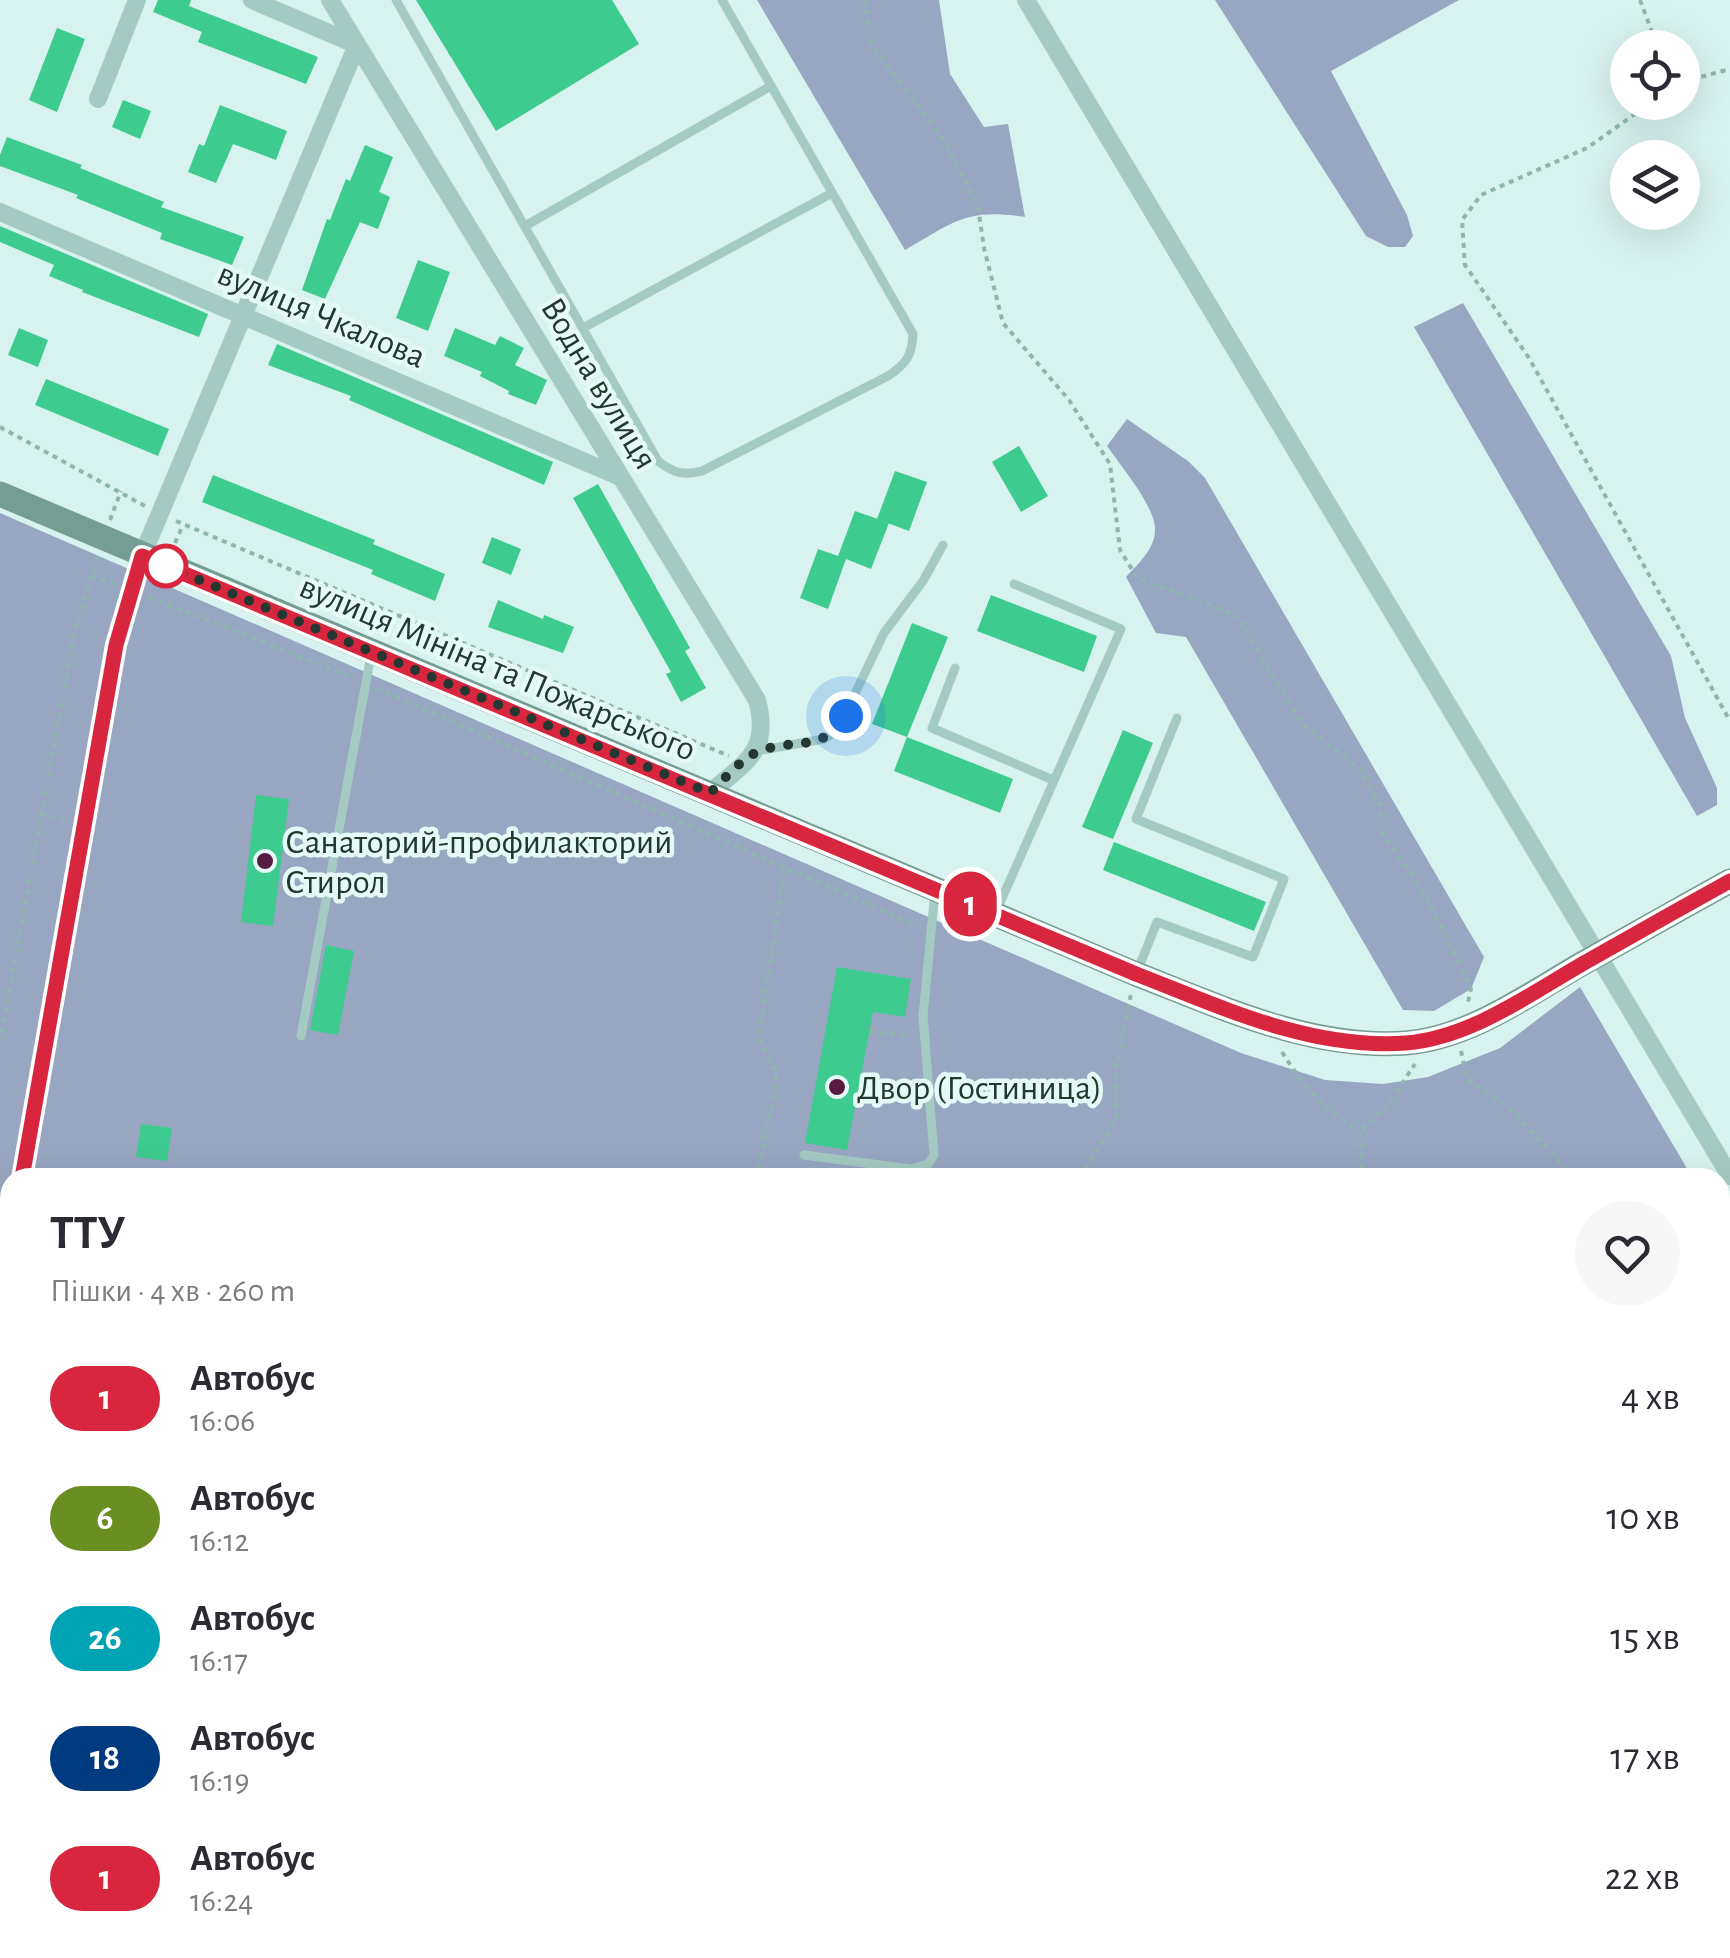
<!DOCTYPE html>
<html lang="uk">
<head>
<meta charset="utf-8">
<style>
	body { margin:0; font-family:"Alegreya Sans",sans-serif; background:#f7f7f7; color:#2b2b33; height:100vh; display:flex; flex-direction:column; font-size:38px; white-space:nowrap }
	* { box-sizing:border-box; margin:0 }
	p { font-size:32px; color:#7c7c81 }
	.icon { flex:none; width:55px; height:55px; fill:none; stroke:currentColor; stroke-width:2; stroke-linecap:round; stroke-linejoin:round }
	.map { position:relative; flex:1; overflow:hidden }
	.drawer { position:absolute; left:0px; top:1168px; width:1730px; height:792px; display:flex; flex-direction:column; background:#fff; border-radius:30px 30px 0 0; box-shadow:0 10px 40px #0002 }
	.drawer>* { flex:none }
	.badge { padding:0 20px; border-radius:32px; font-size:35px; line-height:65px }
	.tools { position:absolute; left:1610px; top:30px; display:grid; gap:20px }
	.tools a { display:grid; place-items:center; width:90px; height:90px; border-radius:50%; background:#fff; box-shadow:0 10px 40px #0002; font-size:50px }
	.you { position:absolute; width:50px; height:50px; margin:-25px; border:8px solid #fff; border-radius:50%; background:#1a73e8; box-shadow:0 0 0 15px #1a73e833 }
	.map>.badge { position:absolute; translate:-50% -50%; box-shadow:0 0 0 5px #fff }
	.round { display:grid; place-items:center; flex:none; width:105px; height:105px; border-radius:52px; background:#f7f7f7 }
	.head { display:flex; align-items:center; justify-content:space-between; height:170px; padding:0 50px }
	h1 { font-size:48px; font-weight:700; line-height:75px }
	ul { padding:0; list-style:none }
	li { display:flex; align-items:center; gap:30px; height:120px; padding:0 50px }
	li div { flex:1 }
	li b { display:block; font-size:38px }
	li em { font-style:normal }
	li .badge { min-width:110px; font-weight:700; text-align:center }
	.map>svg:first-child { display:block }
	.green { fill:#98a6c2 }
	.water { fill:#b0769a }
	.building { fill:#3ecb8f }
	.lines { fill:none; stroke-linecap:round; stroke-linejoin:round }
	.path { stroke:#8eb6ad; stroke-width:4; stroke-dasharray:5 5; stroke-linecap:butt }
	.lane { stroke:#a4cbc3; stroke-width:9 }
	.street { stroke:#a4cbc3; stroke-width:18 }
	.secondary { stroke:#759e92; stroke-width:25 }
	.line-casing { stroke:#fff; stroke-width:22 }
	.line { stroke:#d7263d; stroke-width:15 }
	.walk { stroke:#263630; stroke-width:10; stroke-dasharray:0 18 }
	.stop-dot { fill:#fff; stroke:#d7263d; stroke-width:5 }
	.poi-dot { fill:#591a3f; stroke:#e5faf7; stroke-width:4 }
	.labels { text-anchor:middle; stroke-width:9; stroke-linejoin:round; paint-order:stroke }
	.street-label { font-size:35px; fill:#263630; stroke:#e5faf7 }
	.poi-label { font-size:35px; fill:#263630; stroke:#e5faf7; text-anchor:start }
</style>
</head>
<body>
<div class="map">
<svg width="1730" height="1958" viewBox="0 0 1730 1958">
	<rect width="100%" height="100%" fill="#d8f2ef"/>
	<path class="green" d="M757,0H939L950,74L984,127L1008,124L1025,217C966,208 954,222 905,250Z
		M1215,0H1459L1331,71L1407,215L1413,236L1405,247H1388L1366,236Z
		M1463,303L1671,656L1685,718L1717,788V805L1697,816L1414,327Z
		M1127,419L1188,461L1205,478L1484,957L1471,989L1434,1011L1403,1010L1186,637L1156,633L1126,577C1138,564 1155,549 1155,530C1156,507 1120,465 1107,446Z
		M0,513L1241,1053L1325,1080L1383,1084L1428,1077L1500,1048L1580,987L1692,1177L10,1178V1950H1720V1225L1730,1242V1958H0Z"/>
	<path class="water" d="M1157,1950H1530L1557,1958H1165Z"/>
	<path class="building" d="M158,0H191L189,6L318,57L306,84L198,42L202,32L153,12Z
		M416,0H612L639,44L496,131Z
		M57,28L85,39L57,112L29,100Z
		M123,100L151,111L140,139L112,127Z
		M220,105L287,131L276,160L233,144L216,183L188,172L199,144L204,146Z
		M7,137L82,165L80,168L164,202L161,207L244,237L232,265L160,239L162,233L76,198L78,195L0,166V155Z
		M365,145L393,157L379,192L390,197L378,229L360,222L325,299L302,290L327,219L330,220L346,179L350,181Z
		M0,226L208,314L199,337L82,292L83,290L49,276L54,265L0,242Z
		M418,260L450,272L428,331L396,318Z
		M19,328L48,340L38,367L8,355Z
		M455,328L495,345L500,336L524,348L515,365L547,380L536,405L508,394L509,391L480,376L482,372L444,356Z
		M277,344L553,462L544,485L349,400L351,396L268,365Z
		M46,379L169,429L158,456L35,405Z
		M1019,446L1048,496L1021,512L992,462Z
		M895,471L927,482L909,531L877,519Z
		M213,475L375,540L373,544L445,574L435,601L371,574L373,570L202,502Z
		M598,484L690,648L685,651L706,688L681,702L666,674L671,672L573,498Z
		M855,511L889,523L871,569L846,559L828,609L800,598L818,549L838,556Z
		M492,537L521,549L511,575L482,563Z
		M991,595L1097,636L1084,672L977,631Z
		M498,600L543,619L544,615L574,627L563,653L488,627Z
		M912,623L948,637L907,737L872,724Z
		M1123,730L1153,743L1113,839L1082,827Z
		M907,737L1013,779L1000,813L894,771Z
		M256,795L289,799L273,926L241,922Z
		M1114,842L1266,902L1254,931L1103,870Z
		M326,945L354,951L338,1035L310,1030Z
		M837,967L911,979L905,1017L873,1012L847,1150L805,1143Z
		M141,1124L172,1128L167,1161L136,1157Z"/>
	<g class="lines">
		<path class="path" d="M864,0L873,47L944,140L978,207L984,248L1003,323L1069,400L1110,464L1120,550L1138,579L1207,603L1239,618L1302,724L1360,769L1381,806V831L1426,895L1471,989L1468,1002
			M1640,0L1658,48
			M1682,82L1730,69
			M1652,102L1587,148L1481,195L1462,220L1465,265L1529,358L1730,721
			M0,427L145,506
			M110,520L121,491
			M176,521L729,756
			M175,543L183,525
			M91,576L117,585
			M149,597L354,678
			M377,688L917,926
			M41,815L66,819
			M870,1031L909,1036
			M0,1042L74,636L97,557
			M1461,1051L1467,1079L1513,1111L1574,1178
			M1282,1052C1305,1088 1321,1107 1358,1130
			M757,1178L776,1083V1073L759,1037L785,865
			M1080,1178L1117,1118L1115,1075L1131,994
			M1362,1178L1360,1131L1386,1107L1415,1064
			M1720,1426L1730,1448
			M0,1604L10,1599
			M0,1677L10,1679
			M1720,1689L1730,1705
			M1720,1912L1730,1931
			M687,1950L691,1958
			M843,1950L844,1958
			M964,1950L1005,1958
			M1092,1950L1118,1958
			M1694,1950L1719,1958
			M279,1958L280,1950
			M546,1958L555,1950
			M733,1958L741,1950"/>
		<path class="lane" d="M396,0L658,461C673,473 684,476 702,471L888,376C906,364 912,356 913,334L722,0
			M525,226L771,86
			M583,328L832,193
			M955,668L932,728L1053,780
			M757,751L824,739L837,731L884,633L923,581L943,545
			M996,912L1121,629L1014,584
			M1137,972L1157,922L1253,957L1284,879L1136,819L1177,718
			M301,1036L371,655
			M804,1155L911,1169L928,1164L934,1155L923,1016L935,891"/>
		<path class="street" d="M330,0L757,700C771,752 745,762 710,793
			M1026,0L1730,1176
			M98,99L137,0
			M0,212L618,476
			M22,1178L116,645L142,556L357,45L252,0
			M0,1299L10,1243"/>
		<path class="secondary" d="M0,494L1136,974C1221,1007 1312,1050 1406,1043C1468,1038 1525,997 1578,966C1628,938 1679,909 1730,881"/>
	</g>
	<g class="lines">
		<g class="line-casing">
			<path id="line" d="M22,1178L116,645L142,556L1136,974C1221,1007 1311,1050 1406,1043C1470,1038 1530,994 1584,963C1633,935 1681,908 1730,881"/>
		</g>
		<use href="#line" class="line"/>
		<path class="walk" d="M166,566L710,793C724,780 742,757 760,751C794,738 823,753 846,716"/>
	</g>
	<circle class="stop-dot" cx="166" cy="566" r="20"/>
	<g class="poi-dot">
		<circle cx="265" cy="861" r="10"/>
		<circle cx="837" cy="1087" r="10"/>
	</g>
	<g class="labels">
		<g class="street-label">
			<text transform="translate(322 314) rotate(23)" y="12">вулиця Чкалова</text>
			<text transform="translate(600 383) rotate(59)" y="12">Водна вулиця</text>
			<text transform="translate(498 667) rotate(23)" y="12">вулиця Мініна та Пожарського</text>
		</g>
		<g class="poi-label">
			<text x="285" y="853">Санаторий-профилакторий<tspan x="285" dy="40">Стирол</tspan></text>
			<text x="857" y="1099">Двор (Гостиница)</text>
		</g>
	</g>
</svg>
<div class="tools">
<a><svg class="icon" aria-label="locate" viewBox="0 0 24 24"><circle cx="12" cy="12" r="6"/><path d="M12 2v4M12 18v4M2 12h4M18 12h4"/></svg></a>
<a><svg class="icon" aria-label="layers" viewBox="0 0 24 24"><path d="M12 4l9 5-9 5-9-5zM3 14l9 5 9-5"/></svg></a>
</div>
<div class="you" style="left:846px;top:716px"></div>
<b class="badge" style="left:970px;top:904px;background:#d7263d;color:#fff">1</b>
<section class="drawer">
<div class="head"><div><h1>ТТУ</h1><p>Пішки · 4 хв · 260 m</p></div><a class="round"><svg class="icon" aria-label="heart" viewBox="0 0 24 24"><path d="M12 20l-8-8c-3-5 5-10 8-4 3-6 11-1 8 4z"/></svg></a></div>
<ul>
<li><span class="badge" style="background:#d7263d;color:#fff">1</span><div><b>Автобус</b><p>16:06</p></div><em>4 хв</em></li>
<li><span class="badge" style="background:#6b8e23;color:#fff">6</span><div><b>Автобус</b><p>16:12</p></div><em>10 хв</em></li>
<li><span class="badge" style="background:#00a3b4;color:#fff">26</span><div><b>Автобус</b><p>16:17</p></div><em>15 хв</em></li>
<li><span class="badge" style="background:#003b80;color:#fff">18</span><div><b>Автобус</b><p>16:19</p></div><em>17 хв</em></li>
<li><span class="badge" style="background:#d7263d;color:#fff">1</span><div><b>Автобус</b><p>16:24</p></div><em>22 хв</em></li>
</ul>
</section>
</div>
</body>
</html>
